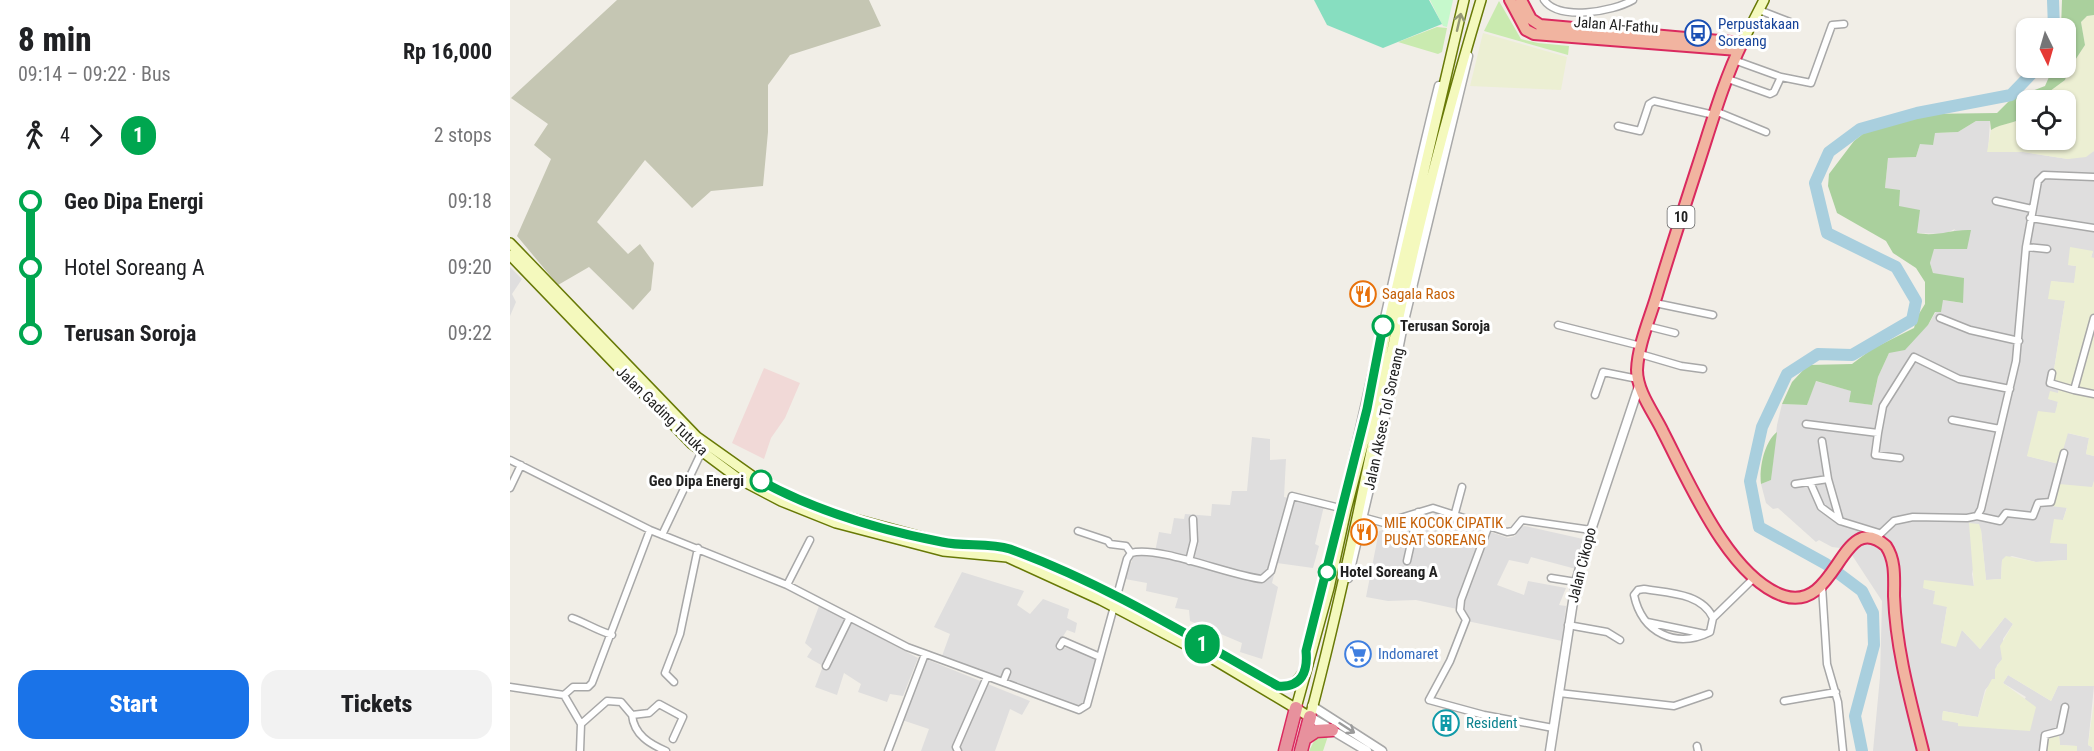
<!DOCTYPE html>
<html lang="en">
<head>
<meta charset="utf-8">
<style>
	body { margin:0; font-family:"Roboto Condensed",sans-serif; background:#f2f2f2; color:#202124; height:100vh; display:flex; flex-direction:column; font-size:22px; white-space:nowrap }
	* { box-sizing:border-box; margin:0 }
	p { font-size:20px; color:#757577 }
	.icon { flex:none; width:33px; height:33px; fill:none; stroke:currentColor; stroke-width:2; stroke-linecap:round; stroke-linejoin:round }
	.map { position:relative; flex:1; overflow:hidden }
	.panel { display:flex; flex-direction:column; background:#fff; width:510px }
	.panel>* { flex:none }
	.badge { padding:0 12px; border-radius:20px; font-size:21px; line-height:39px }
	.needle { width:39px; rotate:175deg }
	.controls { position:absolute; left:1506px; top:18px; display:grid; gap:12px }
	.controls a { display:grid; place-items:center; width:60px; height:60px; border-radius:12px; background:#fff; box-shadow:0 2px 4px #0004; font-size:30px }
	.map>.badge { position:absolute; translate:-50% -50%; box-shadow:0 0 0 3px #fff }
	.legs { display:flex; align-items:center; gap:9px; height:66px; padding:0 18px; font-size:20px }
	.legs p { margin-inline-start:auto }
	.overview { display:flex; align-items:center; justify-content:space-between; height:102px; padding:0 18px }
	h1 { font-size:33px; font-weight:800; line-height:45px }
	.action { display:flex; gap:12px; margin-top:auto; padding:12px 18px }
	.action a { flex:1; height:69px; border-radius:18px; background:#1a73e8; color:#fff; font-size:24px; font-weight:800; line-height:69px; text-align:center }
	.action a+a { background:#f2f2f2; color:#202124 }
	ul { padding:0 18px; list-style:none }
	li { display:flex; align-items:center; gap:21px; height:66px; font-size:22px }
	li i { display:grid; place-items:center; width:9px; height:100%; margin:0 8px; background:currentColor }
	li i::after { content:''; width:15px; height:15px; margin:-8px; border:4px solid; border-radius:50%; background:#fff }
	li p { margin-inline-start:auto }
	li:first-child i { background:linear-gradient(#0000 50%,currentColor 0) }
	li:last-child i { background:linear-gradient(currentColor 50%,#0000 0) }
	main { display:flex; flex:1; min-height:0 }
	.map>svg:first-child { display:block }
	.residential { fill:#dfdede }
	.commercial { fill:#f1d9d7 }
	.construction { fill:#c5c6b3 }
	.farmland { fill:#ecefd3 }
	.grass { fill:#c9eaaf }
	.forest { fill:#aad09d }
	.park { fill:#c6f9cc }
	.pitch { fill:#87dec0 }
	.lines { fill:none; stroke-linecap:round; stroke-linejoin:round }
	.river { stroke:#a9cfde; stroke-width:12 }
	.minor-casing { stroke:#a8a8a8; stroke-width:9 }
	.tertiary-casing { stroke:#a8a8a8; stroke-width:11 }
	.secondary-casing { stroke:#687906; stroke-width:12 }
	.trunk-casing { stroke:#da2a5f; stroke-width:14 }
	.motorway-casing { stroke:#da2a5f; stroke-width:15 }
	.minor { stroke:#fff; stroke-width:6 }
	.tertiary { stroke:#fff; stroke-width:8 }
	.secondary { stroke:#f4f9bd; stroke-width:9 }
	.trunk { stroke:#f1b4a0; stroke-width:10 }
	.motorway { stroke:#e7919d; stroke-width:12 }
	.oneway { stroke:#959877 }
	.oneway2 { stroke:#9b9b9b }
	.line-1-casing { stroke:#fff; stroke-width:14 }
	.line-1 { stroke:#00a64f; stroke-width:9 }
	.stop-1-dot { fill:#fff; stroke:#00a64f; stroke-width:3 }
	.labels { text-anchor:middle; stroke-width:6; stroke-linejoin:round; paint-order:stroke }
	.shield { fill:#fff; stroke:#646464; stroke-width:1.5 }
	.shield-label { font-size:14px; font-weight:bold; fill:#212121 }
	.transit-label { font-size:15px; fill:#164399; stroke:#fff; text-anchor:start }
	.street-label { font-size:15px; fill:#212121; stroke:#fff }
	.food-label { font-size:15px; fill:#c56008; stroke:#fff; text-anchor:start }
	.stop-label { font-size:15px; font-weight:bold; fill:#212121; stroke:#fff; text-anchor:start }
	.shop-label { font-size:15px; fill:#366cbe; stroke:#fff; text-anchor:start }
	.culture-label { font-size:15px; fill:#0d838f; stroke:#fff; text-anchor:start }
</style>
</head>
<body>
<main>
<section class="panel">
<div class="overview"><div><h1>8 min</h1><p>09:14 – 09:22 · Bus</p></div><b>Rp 16,000</b></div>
<div class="legs"><svg class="icon" aria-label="walk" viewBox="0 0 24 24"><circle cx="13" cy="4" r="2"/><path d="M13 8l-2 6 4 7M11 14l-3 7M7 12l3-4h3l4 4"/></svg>4<svg class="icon" aria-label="forward" viewBox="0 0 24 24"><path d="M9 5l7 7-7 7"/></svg><b class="badge" style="background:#00a64f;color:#fff">1</b><p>2 stops</p></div>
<ul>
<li><i style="color:#00a64f"></i><b>Geo Dipa Energi</b><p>09:18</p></li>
<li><i style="color:#00a64f"></i><span>Hotel Soreang A</span><p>09:20</p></li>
<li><i style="color:#00a64f"></i><b>Terusan Soroja</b><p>09:22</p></li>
</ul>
<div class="action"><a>Start</a><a>Tickets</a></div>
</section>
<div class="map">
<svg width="1584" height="751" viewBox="0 0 1584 751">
	<rect width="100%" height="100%" fill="#f1eee7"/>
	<path class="residential" d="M1466,121H1480L1478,152H1513L1558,159L1584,151V258H1581L1583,251L1558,265L1567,266L1564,284L1541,281L1555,301L1542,382L1550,384L1548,393L1539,399L1548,401L1546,413L1517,456L1549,464L1557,433L1579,438L1576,454L1584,456V481L1583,487L1542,506L1557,507L1553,520L1540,543H1557L1558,560L1526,562L1502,556L1492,560L1491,579L1476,580L1471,530L1462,574L1464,587L1414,581V588L1425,591L1437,607L1431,643L1452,630L1470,649L1495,617L1503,624L1493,639V659L1487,665L1485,679L1475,690L1468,717L1433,711L1432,720L1493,729L1516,697L1493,683L1498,675L1541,701L1548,686H1584L1578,745L1582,747V751H1567L1566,746L1550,745L1549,736L1535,751H1363L1370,677L1372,601L1338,549L1322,547L1309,540L1306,542L1268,508L1263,509L1256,503L1251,484L1261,480L1267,425L1272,404L1297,405L1305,381L1342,391L1340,402L1362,405L1368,377L1379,353L1408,335L1418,325L1433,300L1452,303L1423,273L1420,263L1423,249L1433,247L1445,229L1434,234L1407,233L1375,188L1378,158L1406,157L1410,144L1425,133L1448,132Z
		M0,267L12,279L2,294L6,302L0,316Z
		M742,437L760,439V460L776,459L774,497L814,506L805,544L809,546L803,568L767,563L762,583L768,587L752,659L730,652L732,643L680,621L679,610L665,608L668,598L636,591L637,583L615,579L624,555L644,557L649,532L661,534L664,518L674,519L675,514L701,516L702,504L720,505L722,491H737Z
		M926,513L998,538L1005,536L1009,527L1015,526L1073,539L1066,569L1021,557L1018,564L999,560L987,585L1014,595L1018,581L1056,588L1049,605L1056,606L1052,641L957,621L947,609L906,600L878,601L856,597L869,531Z
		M452,572L514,591L507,605L520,614L533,599L559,609L557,618L567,623L565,633L557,630L547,646L589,655L573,711L432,656L440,634L424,627Z
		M309,606L408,658L393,696L380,694L377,702L348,692L351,684L334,673L327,695L305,687L313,666L297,657L302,649L295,643Z
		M416,659L520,701L512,715L500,709L485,751H411L419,729L392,720Z"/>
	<path class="commercial" d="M254,368L290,383L275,418L261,438L254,459L222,443Z"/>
	<path class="construction" d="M107,0H359L371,26L280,55L258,85V132L253,186L201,191L182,208L135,160L87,222L118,254L130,244L144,263L141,290L123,310L79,267L48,285L7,236L41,159L24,145L38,124L1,98Z"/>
	<path class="farmland" d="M1584,15V151L1576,157L1558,159L1513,152H1477L1481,130L1489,124L1509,121L1516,115V140H1556V100H1533L1536,94L1555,80L1558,71L1575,45L1571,22L1577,16Z
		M973,33L1057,57L1051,90L960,86Z
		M1560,247L1583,251L1581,257L1584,258V456L1576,454L1579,438L1558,433L1549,464L1517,456L1528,411L1545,413L1548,402L1538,399L1540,391L1548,393L1550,384L1542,382L1555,301L1538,299L1541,281L1564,283L1566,266L1558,265Z
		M1584,481V686H1548L1541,701L1498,675L1493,683L1526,707L1520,731L1448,726V723L1432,720L1433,711L1468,717L1476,690L1482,679H1485V669L1492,659L1490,646L1503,624L1495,617L1470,649L1452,630L1446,647L1431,643L1437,607L1423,604L1425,591L1413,588L1414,580L1464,586L1459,523L1469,524L1471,530L1476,580L1491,579L1492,560L1496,556L1526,562L1557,560V544L1540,543L1544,519L1553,520L1557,508L1542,506L1549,484L1582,487Z
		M1584,702V751H1582V747L1578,745Z
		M1549,736L1550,745L1567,746V751H1535L1537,738Z"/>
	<path class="grass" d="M989,1L1011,39L1028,43L1059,46L1058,55L974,31Z
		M927,27L937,28L932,52L928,54L888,42Z
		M811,736H818L813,751H799L805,739Z"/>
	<path class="forest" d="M1552,0H1584V15L1577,16L1571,22L1575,45L1558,71L1555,80L1536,94L1533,100H1516V115C1505,125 1493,122 1481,130L1480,121H1466L1448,132L1425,133L1423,145L1410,144L1406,157L1378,158L1375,188L1390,190L1389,206L1410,210L1407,233C1427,237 1442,229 1461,230L1457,249H1424L1420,263L1423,273L1454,278L1453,303L1433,300L1431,312H1425L1418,325L1395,350L1379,353L1368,377L1362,405L1339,402L1341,391L1306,381L1297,405L1272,404L1282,382L1298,365L1342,364L1362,349L1404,328L1407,317L1415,304V282L1406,268L1383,253L1376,241L1327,213L1318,186L1319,174L1344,141L1354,133L1390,119L1413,114L1487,113L1501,99L1535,86L1543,68H1556V28H1551Z
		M1267,432L1261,480L1251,484C1249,469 1254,442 1267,432Z"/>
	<path class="park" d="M920,0H943L937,27L933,26Z"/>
	<path class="pitch" d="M804,0H919L932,24L873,48L817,25Z"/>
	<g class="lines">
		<path class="river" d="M1543,0L1544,28
			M1352,751L1345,716L1364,645L1363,613L1352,591L1316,564L1249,527L1240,481L1252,427L1277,374L1308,354L1342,355L1402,320L1406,301L1386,267L1317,233L1305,183L1319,152L1350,129L1407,113L1501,95L1527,68"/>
		<g class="minor-casing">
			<path id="minor" d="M1034,0C1049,21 1102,12 1123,0
				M1249,10L1280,22
				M1271,77L1301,83L1322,25L1334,24
				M1218,79L1260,94L1264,92L1271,77L1224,60
				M1205,111L1256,132
				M1108,126L1130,131L1139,104L1144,101L1204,115
				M1486,201L1522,209
				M1520,218L1584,228
				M1516,247L1537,249
				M1145,303L1203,315
				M1430,318L1460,330L1509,341
				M1584,318L1564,390L1584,394
				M1048,325L1131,346
				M1137,326L1165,333
				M1130,354L1171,366L1193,369
				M1542,373L1540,383L1564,390
				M1085,395L1093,372L1128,379
				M1442,420L1490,429
				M1296,424L1368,433L1365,455L1390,458
				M1368,433L1373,406L1404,357L1449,379L1500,389
				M1312,441L1318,479L1330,521L1369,533
				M0,460L140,530L277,585L397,647L569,710L577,705L617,559L621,553
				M1300,482L1311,507L1330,521
				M1285,484L1318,479
				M0,488L11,465
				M945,513L952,487
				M1467,516L1471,509L1506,361L1516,247L1528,181L1534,175L1584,177
				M852,517L874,523L923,508L997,532L1003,531L1012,520L1081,530
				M979,525L951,600L950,610L956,620L940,661L919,700L974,715L1043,728
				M568,531L598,541L600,544L616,546L621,553
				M152,535L192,451
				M1365,539L1384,521L1403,517L1457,518L1467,516L1490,521L1496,513L1523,516L1528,503L1541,502L1554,453
				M621,553C648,545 721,576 752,579L761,571L782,496L830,508
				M679,561L684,541L683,519
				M897,561L908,512
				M1041,578L1066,582
				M277,585L300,540
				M1312,586L1317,664L1328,702L1333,751
				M62,618C76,623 86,630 102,635
				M1203,618C1192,593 1158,593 1134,589L1128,590L1124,595C1132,633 1166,649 1200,632L1203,618L1244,578
				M1137,622L1195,634
				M1058,625L1097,632L1110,640
				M550,646L553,641L590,657
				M316,666L339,619
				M164,682L155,673L170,634L188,548
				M493,682L497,672
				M0,687L54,695L71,724L70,751
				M1049,693L1164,706L1199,694
				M54,695L63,687H78L82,683L140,530
				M1274,701L1326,692
				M122,715C124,735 140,744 156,751
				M71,724L97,701L111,702L122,715L139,713L149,704L173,717L163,739
				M1187,746L1188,751
				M378,751L415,654
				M448,751L446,747L477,677
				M1533,751L1535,735L1550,731L1555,707"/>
		</g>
		<g class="tertiary-casing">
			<path id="tertiary" d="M838,578L869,447L893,325L958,56
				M797,664L796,651C846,464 882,274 929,86
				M802,706L872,751
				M800,717L857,751
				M1040,751L1066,582L1081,530L1129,386"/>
		</g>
		<g class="secondary-casing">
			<path id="secondary" d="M1232,43L1254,0
				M0,243L187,437L242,476L275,494L329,515L434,543L500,549L606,597L768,686C786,688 789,679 798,665
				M0,255L182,444L229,479L271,501L326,523L433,551L497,557L591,600L703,659L800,717C834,588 860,457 887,326C910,216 939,107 971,0
				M786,708L819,588L836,510L860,418L876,333L954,0"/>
		</g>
		<g class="trunk-casing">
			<path id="trunk" d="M1000,0L1016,30L1024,34L1228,50
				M1011,0L1021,19L1030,25L1232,43C1214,80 1202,122 1189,162C1175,205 1161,248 1148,291C1141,316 1128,344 1127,370C1127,392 1144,413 1153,432C1178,480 1219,578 1274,596C1328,613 1331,507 1376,546C1386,561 1384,579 1384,596C1386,649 1400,699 1413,751"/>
		</g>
		<g class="motorway-casing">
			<path id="motorway" d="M794,739L806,731L822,730
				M775,751L786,708
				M791,751L800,717"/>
		</g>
		<use href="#minor" class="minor"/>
		<use href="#tertiary" class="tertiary"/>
		<use href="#secondary" class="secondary"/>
		<use href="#trunk" class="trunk"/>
		<use href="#motorway" class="motorway"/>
	</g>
	<defs><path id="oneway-shaft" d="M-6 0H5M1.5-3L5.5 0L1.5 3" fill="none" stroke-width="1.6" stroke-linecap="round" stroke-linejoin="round" transform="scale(1.5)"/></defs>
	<use class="oneway" href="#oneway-shaft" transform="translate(949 22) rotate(-77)"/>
	<use class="oneway2" href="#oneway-shaft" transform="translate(837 728) rotate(33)"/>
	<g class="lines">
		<g class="line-1-casing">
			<path id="line-1" d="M251,481C306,511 370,530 432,542C454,547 479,542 500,549C594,583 681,637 768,686C792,688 798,671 796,651L857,409L873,326"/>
		</g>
		<use href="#line-1" class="line-1"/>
	</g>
	<defs>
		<g id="bus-ring" transform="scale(1.35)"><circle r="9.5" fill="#fff" stroke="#1a4fb4" stroke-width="1.5"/><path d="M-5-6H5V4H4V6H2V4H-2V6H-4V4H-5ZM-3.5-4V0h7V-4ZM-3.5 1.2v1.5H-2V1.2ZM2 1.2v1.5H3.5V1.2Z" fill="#1a4fb4"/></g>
		<g id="restaurant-ring" transform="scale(1.35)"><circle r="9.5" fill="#fff" stroke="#e8710a" stroke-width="1.5"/><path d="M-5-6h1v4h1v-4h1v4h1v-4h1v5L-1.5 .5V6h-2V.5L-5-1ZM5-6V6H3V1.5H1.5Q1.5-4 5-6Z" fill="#e8710a"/></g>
		<g id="supermarket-ring" transform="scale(1.35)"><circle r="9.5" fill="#fff" stroke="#3f7fe0" stroke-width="1.5"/><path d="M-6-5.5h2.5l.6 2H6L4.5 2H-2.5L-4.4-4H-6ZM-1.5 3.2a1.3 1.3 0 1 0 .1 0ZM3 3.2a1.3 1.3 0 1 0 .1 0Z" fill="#3f7fe0"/></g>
		<g id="building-ring" transform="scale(1.35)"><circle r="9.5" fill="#fff" stroke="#0f9aa8" stroke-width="1.5"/><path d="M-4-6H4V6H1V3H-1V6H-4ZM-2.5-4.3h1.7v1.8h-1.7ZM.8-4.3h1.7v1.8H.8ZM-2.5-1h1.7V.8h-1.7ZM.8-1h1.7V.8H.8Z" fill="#0f9aa8"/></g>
	</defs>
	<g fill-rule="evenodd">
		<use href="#bus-ring" x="1188" y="33"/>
		<use href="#restaurant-ring" x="853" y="294"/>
		<use href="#restaurant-ring" x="854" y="532"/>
		<use href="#supermarket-ring" x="848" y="654"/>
		<use href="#building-ring" x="936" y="723"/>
	</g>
	<g class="stop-1-dot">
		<circle cx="873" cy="326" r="10"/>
		<circle cx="251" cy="481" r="10"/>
		<circle cx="817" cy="572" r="8"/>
	</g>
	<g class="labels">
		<rect class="shield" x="1157.5" y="206" width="27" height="22" rx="4.5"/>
		<g class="shield-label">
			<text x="1171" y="222">10</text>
		</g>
		<g class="transit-label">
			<text x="1208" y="29">Perpustakaan<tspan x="1208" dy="17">Soreang</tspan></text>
		</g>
		<g class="street-label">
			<text transform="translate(1106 25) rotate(4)" y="5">Jalan Al-Fathu</text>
			<text transform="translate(152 411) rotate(44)" y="5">Jalan Gading Tutuka</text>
			<text transform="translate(874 419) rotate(-78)" y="5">Jalan Akses Tol Soreang</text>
			<text transform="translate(1072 565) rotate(-76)" y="5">Jalan Cikopo</text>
		</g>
		<g class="food-label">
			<text x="872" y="299">Sagala Raos</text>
			<text x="874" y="528">MIE KOCOK CIPATIK<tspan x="874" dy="17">PUSAT SOREANG</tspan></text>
		</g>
		<g class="stop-label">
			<text x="890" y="331">Terusan Soroja</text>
			<text x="234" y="486" text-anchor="end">Geo Dipa Energi</text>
			<text x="830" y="577">Hotel Soreang A</text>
		</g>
		<g class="shop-label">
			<text x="868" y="659">Indomaret</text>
		</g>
		<g class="culture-label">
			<text x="956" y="728">Resident</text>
		</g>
	</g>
</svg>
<div class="controls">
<a><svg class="needle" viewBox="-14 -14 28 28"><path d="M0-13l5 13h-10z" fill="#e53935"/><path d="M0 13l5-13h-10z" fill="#757577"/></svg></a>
<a><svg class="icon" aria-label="locate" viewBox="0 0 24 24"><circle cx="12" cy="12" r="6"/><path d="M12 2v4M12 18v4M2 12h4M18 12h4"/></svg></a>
</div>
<b class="badge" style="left:692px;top:644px;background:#00a64f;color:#fff">1</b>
</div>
</main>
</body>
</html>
